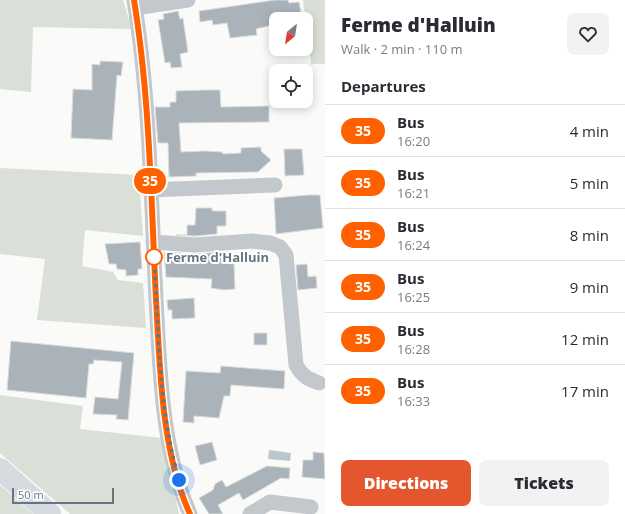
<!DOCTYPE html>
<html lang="en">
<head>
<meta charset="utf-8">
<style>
	body { margin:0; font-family:"Open Sans",sans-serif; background:#f2f2f3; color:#2b2b33; height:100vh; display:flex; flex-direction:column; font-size:15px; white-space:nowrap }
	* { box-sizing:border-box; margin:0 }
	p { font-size:13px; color:#7c7c81 }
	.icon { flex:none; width:22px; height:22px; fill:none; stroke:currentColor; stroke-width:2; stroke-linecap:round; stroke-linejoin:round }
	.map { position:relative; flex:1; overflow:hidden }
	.panel { display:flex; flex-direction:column; background:#fff; width:300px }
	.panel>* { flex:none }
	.badge { padding:0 8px; border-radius:13px; font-size:14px; line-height:26px }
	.needle { width:26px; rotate:210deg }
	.controls { position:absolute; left:269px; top:12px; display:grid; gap:8px }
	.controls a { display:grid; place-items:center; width:44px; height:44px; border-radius:8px; background:#fff; box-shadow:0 2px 10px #0003; font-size:20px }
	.scale { position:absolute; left:12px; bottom:10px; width:102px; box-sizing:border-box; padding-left:4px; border:2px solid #657683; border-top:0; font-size:11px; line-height:14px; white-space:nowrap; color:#657683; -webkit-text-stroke:3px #fff; paint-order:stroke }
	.you { position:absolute; width:20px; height:20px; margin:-10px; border:3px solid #fff; border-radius:50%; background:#1a73e8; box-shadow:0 0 0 6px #1a73e833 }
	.map>.badge { position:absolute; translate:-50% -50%; box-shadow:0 0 0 2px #fff }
	h2 { padding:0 16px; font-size:15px; line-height:36px }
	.round { display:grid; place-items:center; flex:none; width:42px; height:42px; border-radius:8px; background:#f2f2f3 }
	.summary { display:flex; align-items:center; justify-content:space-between; height:68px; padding:0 16px }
	h1 { font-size:19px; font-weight:800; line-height:30px }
	.button { display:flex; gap:8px; margin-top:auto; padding:8px 16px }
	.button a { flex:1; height:46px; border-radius:8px; background:#e4572e; color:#fff; font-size:16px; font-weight:800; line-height:46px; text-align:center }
	.button a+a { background:#f2f2f3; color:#2b2b33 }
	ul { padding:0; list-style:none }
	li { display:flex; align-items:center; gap:12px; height:52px; padding:0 16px; border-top:1px solid #e1e1e2 }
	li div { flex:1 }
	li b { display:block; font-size:15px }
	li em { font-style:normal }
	li .badge { min-width:44px; font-weight:700; text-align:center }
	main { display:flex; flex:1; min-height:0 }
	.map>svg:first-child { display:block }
	.green { fill:#dadfd7 }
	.water { fill:#bbc7cb }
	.building { fill:#aab3b9; stroke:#dcdcda }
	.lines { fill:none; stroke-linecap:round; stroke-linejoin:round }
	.minor { stroke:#c3c8cc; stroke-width:15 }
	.highway { stroke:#d6dbdf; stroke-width:22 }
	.line-casing { stroke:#fff; stroke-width:9 }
	.line { stroke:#ff6000; stroke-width:6 }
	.walk { stroke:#657683; stroke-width:4; stroke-dasharray:0 7.2 }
	.stop-dot { fill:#fff; stroke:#ff6000; stroke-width:2 }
	.labels { text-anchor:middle; stroke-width:4; stroke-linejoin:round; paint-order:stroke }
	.stop-label { font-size:13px; font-weight:bold; fill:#657683; stroke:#fff; text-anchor:start }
</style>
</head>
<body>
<main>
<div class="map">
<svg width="325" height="514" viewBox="0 0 325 514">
	<rect width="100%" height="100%" fill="#fafaf8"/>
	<path class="green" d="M0,0H123L132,29L33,27L31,92L0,89Z
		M303,0H325V64H311Z
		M0,168L139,175L143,236L85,230L82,266L113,272L118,280L143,283L146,328L37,320L45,259L0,254Z
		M0,395L83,406L80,429L162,438L179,514H70L0,453Z
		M0,485L33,514H0Z"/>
	<path class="water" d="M269,450L291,453L290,461L268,459Z"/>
	<path class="building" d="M275,0H288L289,3L299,2L302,19H275L276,24L256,29L257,35L230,38L227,23L213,25L212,20L200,22L199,11Z
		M178,11L180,19L183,18L188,52L180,54L182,67L171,68L170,62L165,63L158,20L164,19L163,14Z
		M100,61L123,62L121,76L117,75L112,140L71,138L73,89L92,90V64L100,65Z
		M205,90H220L221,107L269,106V122L179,123L181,152L205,151L222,152L223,154L241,153V148L261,147V151L271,160L258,172L196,173V176L169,177L168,143H158L155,107H170V102H176V91Z
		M284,149H302L304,175L285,176Z
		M308,195H320L323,228L276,234L274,198Z
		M196,208H212V211H226V226H217V234L195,236L176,235H187V225H195Z
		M140,242L142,269H138V275L126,276V270L117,269L116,264H109L105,244Z
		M164,252L194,254L222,252L221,263L234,264L235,289L224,290L211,288L212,279L166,277Z
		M307,264L308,277L316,276L317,288L298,290L296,265Z
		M194,298L195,318L172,319V310H168L167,300Z
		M254,333H267V345H254Z
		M11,341L134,353L128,420L116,419L117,415L93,414L95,397L118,399L122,362L94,360L93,364H89L86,398L7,390Z
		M221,366L285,371L284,389L231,385L230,396H224L219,418L194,416V423L183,422L186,371L220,373Z
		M212,442L217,460L200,465L195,446Z
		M313,452L324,453L325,479L302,477L303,460H313Z
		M267,466L290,468L289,479L281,478L243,500L239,493L218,505L223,514H209L199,498L213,490L215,484L222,480L226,487Z"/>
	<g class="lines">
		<path class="minor" d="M134,0C150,97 151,201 156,299C160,370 161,448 190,514
			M135,8L188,0
			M150,190L275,185
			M153,242L195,245L252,241L270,243L280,247L286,255L296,365C302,376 308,379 319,383
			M250,514L270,502L311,507"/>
		<path class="highway" d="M0,469L50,514"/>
	</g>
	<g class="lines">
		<g class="line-casing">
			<path id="line" d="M134,0C150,98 151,200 156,299C160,368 161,451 190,514"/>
		</g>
		<use href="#line" class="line"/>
		<path class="walk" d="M154,257C159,332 158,407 179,480"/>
	</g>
	<circle class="stop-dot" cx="154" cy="257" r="8"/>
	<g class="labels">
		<g class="stop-label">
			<text x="166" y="262">Ferme d'Halluin</text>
		</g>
	</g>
</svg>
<div class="controls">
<a><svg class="needle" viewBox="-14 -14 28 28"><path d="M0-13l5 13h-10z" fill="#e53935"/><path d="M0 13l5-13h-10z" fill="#7c7c81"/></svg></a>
<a><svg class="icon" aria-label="locate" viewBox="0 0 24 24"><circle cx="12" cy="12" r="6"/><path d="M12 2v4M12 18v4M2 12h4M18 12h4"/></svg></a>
</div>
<div class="scale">50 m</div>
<div class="you" style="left:179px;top:480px"></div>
<b class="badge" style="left:150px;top:181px;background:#ff6000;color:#fff">35</b>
</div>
<section class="panel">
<div class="summary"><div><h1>Ferme d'Halluin</h1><p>Walk · 2 min · 110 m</p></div><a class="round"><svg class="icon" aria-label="heart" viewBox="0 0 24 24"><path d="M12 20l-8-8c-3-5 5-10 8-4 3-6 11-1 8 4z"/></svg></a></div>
<h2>Departures</h2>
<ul>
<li><span class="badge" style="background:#ff6000;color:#fff">35</span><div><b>Bus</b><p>16:20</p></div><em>4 min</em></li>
<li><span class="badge" style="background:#ff6000;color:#fff">35</span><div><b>Bus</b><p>16:21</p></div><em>5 min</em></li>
<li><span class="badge" style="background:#ff6000;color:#fff">35</span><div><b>Bus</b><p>16:24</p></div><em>8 min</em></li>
<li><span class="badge" style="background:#ff6000;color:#fff">35</span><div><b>Bus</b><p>16:25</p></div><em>9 min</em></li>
<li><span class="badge" style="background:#ff6000;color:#fff">35</span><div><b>Bus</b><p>16:28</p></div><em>12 min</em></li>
<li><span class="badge" style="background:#ff6000;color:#fff">35</span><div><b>Bus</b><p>16:33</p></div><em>17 min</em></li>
</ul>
<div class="button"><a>Directions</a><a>Tickets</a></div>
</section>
</main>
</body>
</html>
